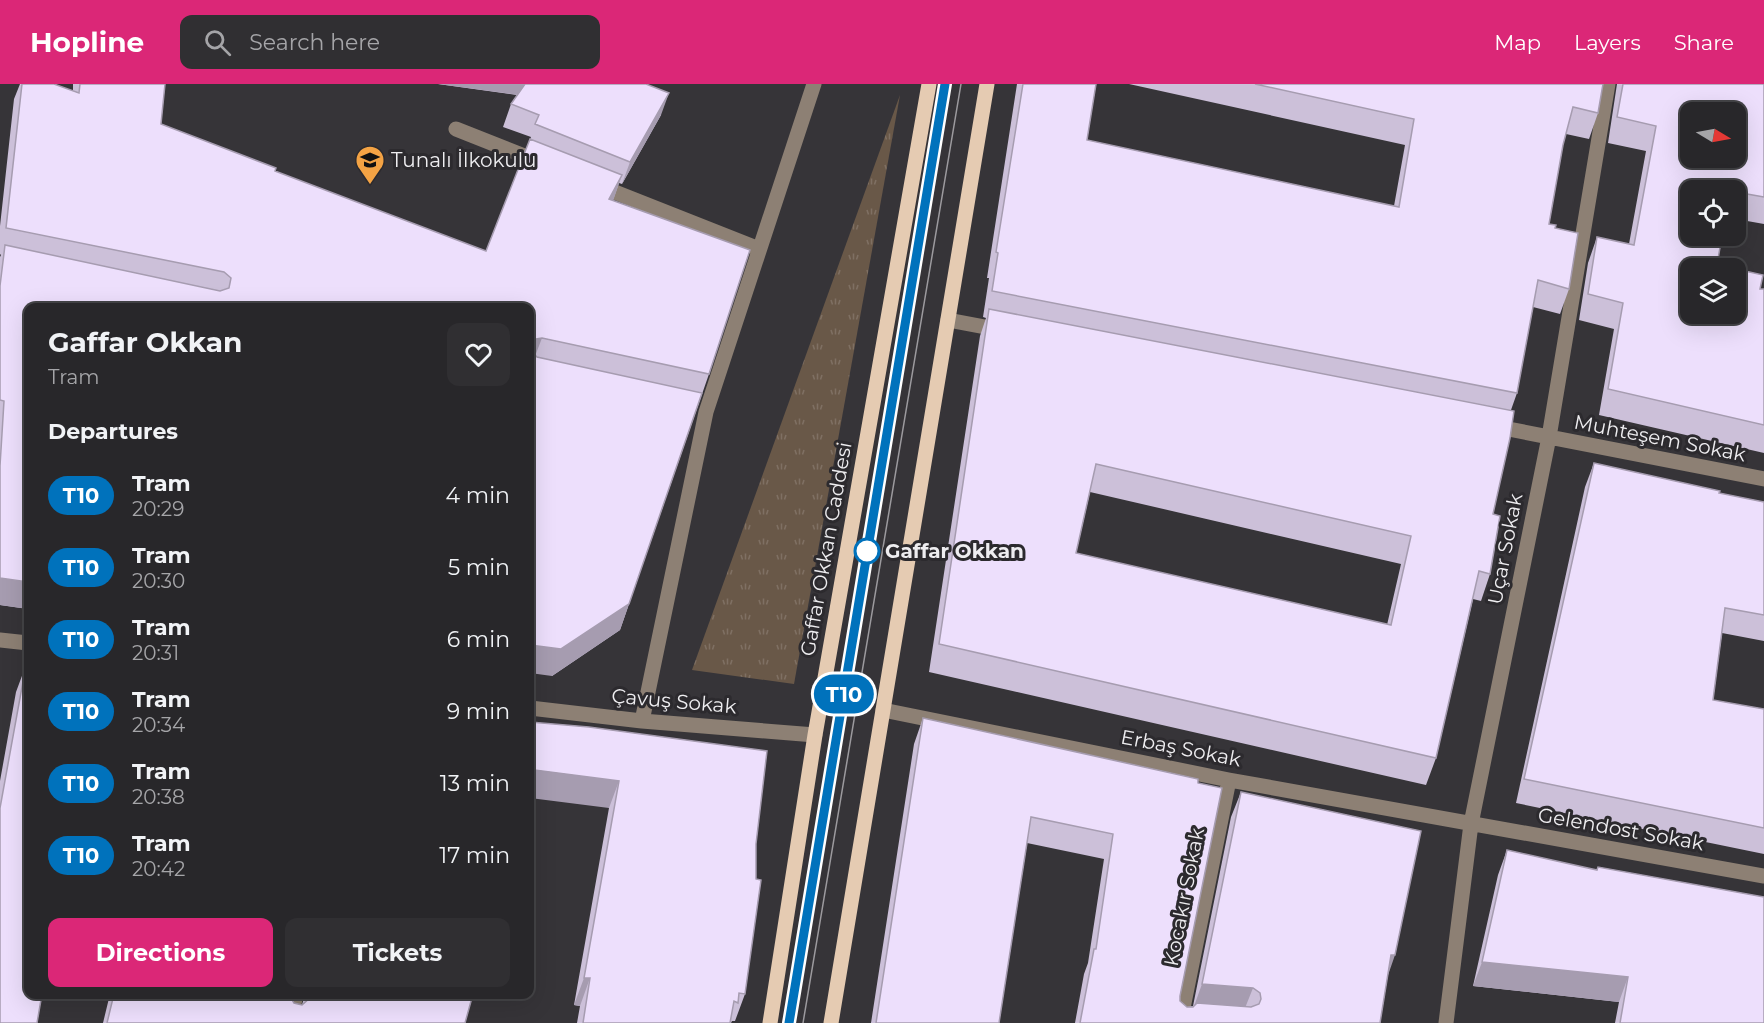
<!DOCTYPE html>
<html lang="en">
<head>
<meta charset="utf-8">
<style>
	body { margin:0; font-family:Montserrat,sans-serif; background:#302f32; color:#f1f3f6; height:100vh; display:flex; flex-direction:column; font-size:22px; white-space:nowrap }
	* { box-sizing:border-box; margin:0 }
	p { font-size:20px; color:#a5a5a8 }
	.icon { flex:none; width:33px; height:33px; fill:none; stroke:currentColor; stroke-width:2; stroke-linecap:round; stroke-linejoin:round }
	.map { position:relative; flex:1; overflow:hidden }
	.sheet { position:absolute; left:24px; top:219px; width:510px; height:696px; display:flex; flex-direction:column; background:#28272a; border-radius:12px; box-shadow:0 6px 24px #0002,0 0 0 2px #444447 }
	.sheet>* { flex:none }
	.badge { padding:0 12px; border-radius:20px; font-size:21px; line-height:39px }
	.needle { width:39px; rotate:100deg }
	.buttons { position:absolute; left:1680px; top:18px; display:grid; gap:12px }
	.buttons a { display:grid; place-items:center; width:66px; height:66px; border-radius:12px; background:#28272a; box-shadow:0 6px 24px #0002,0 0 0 2px #444447; font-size:30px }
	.map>.badge { position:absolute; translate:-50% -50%; box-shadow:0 0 0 3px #fff }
	h2 { padding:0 24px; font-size:22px; line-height:54px }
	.round { display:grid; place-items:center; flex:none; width:63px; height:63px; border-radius:12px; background:#302f32 }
	.head { display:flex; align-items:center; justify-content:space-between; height:102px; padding:0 24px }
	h1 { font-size:28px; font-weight:700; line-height:45px }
	.primary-button { display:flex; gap:12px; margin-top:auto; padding:12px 24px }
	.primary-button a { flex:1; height:69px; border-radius:12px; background:#db2777; color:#fff; font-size:24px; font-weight:700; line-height:69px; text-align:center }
	.primary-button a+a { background:#302f32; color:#f1f3f6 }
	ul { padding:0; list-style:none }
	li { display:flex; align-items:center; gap:18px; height:72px; padding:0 24px }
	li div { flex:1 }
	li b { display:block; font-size:22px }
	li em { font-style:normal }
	li .badge { min-width:66px; font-weight:700; text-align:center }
	header { display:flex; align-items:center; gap:36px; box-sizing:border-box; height:84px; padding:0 30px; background:#db2777; color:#fff }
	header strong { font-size:28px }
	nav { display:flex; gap:33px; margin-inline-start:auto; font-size:21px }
	.search { width:420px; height:54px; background:#302f32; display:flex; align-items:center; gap:15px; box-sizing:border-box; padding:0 21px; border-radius:12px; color:#a5a5a8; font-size:22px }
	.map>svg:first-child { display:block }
	.park { fill:url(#park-tufts) }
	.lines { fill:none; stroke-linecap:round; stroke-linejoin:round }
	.minor { stroke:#8d8074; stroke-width:15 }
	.major { stroke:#e5cbb2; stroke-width:15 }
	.tram { stroke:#9c9a9e; stroke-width:1.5 }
	.wall { fill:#ccc0d9; fill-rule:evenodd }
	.shaded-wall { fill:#a69cb0 }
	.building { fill:#eddffc; stroke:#a69cb0; stroke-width:1.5; fill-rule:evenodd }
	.line-casing { stroke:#fff; stroke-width:14 }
	.line { stroke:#0072bc; stroke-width:9 }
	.stop-dot { fill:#fff; stroke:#0072bc; stroke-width:3 }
	.labels { text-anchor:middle; stroke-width:6; stroke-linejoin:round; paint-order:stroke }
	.poi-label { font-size:20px; fill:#eeedf0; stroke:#2c2a2e; text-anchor:start }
	.street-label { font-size:20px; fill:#eeedf0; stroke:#2c2a2e }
	.stop-label { font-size:20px; font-weight:bold; fill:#eeedf0; stroke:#2c2a2e; text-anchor:start }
</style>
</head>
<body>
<header>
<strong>Hopline</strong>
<div class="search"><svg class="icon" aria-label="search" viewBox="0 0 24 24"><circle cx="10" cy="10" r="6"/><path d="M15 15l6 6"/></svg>Search here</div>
<nav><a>Map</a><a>Layers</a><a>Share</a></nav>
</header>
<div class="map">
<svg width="1764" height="939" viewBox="0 0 1764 939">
	<defs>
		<pattern id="park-tufts" width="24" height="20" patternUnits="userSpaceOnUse" patternTransform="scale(1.5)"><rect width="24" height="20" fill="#695848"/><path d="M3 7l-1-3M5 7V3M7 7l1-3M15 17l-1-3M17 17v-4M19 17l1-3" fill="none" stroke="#7f7063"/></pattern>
	</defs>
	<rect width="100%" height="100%" fill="#363438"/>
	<path class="park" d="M900,11L794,600L692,586Z"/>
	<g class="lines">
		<path class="minor" d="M456,45L542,79
			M597,101L759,165
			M948,236L1001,246
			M1493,342L1764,395
			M0,556L28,559
			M530,624L642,637L815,651
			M883,626L1229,696L1764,792
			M642,637L706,328L814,0
			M290,939L296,910
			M1180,939L1229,696
			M1446,939L1471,740L1549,353L1608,0"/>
		<path class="major" d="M770,939L815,651L929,0
			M831,939L987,0"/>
		<path class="tram" d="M789,939L944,0
			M803,939L961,0"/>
	</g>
	<path class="wall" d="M20,0H54L73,7V0H165L161,40L275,87L486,167L531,53L503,43L511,20L517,11L438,0H646L661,31L622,100L619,99L613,116L709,290L620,546L552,592L530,224H28V525L0,521V173L1,171L0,170V142L14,15Z
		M1017,0H1096L1087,56L1394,122L1405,61L1129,0H1603L1598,29L1589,55L1566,50L1563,61L1549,140L1555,144L1569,205L1560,230L1533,223L1517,309L1511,326L1493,430L1490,490L1481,517L1473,515L1436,674L1426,701L929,588L980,252L986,234L983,233L989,194H987ZM1090,408L1401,480L1387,541L1076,469Z
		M1617,0H1764V140L1736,135V106H1690L1717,181L1760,205H1764V369L1599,331L1614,245L1579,236L1588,179L1597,153L1629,160L1646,67L1608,59Z
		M1594,379L1719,409L1764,418V557L1722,549L1713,616L1764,625V770L1516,719L1585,403Z
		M26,581L0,939V697L16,608Z
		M923,634L1198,695L1180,912V917L1187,923L1193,922L1231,733L1241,708L1388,890L1380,939H1075L1084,890L1088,879L1104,775L1027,759L999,939H871L914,660Z
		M530,638L756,760L745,910L735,937H732L731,939H577L580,922L574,921L609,724Z
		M1507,766L1764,939H1615L1619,918L1473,902L1498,791Z
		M110,910H291V914L294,919L302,921L305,910H473L465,939H103Z"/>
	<path class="shaded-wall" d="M438,0H527L520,11Z
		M669,9L661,31L622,100L630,78Z
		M622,91L613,117L609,115Z
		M542,254L532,280L530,261L536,255Z
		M0,494L28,498V525L0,521Z
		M629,520L620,546L552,592L530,589V561Z
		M535,686L619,697L609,724L530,714V701Z
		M1391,871H1395L1386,897Z
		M1482,878L1628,893L1619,918L1473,902Z
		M584,894H590L580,922L574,921Z
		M1202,900L1253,904L1243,929L1193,925Z"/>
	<path class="building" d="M22,0H54L79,9L80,0H165L161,40L276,84L275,87L486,167L530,55L622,91L609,115L750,166L709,290L542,254L536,255L530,261L531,267L537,273L702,309L629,520L561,565L530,561V224H28V498L0,494V382L4,317L0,316V202L5,161L220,207L229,204L231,194L224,188L6,144Z
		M525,0H646L669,9L630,78L535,40L539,31L511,20Z
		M1023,0H1096L1087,56L1399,123L1414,35L1255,0H1603L1598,29L1573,23L1563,61L1549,140L1556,141L1555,144L1578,149L1569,205L1538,196L1517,309L992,207L998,169L996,168Z
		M1623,0H1764V113L1736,108V106H1690V152H1722L1717,181L1735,184H1690V230H1736V185L1763,191L1760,205H1764V341L1608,305L1623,219L1588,210L1597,153L1634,161L1656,42L1617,33ZM1690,28H1736V74H1690Z
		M989,225L1514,327L1510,354L1493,430L1500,432L1490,490L1479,487L1436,674L939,560ZM1096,380L1411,452L1391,541L1076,469Z
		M1594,379L1720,407L1719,409L1764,418V531L1725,524L1713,616L1764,625V744L1524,695Z
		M26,581H28V910H42L37,939H0V724Z
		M923,634L1198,695V699L1222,704L1180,912V917L1187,923H1193L1197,919L1251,923L1259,920L1261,915L1260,909L1253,904L1202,900L1241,708L1421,747L1395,871H1391L1380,939H1080L1094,865H1096L1113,750L1031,733L999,939H876Z
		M530,638L589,643L767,667L756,760V795L761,796L745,910L739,909L738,919L734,917L730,939H583L590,894H584L619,697L535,686L533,701H530Z
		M1507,766L1597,786L1598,783L1764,813V939H1620L1628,893L1482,878Z
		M114,910H291V914L294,919L302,921L310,914V910H473L465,939H107Z"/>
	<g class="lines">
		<g class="line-casing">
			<path id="line" d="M789,939L945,0"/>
		</g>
		<use href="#line" class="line"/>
	</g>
	<defs>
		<g id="school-pin" transform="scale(1.5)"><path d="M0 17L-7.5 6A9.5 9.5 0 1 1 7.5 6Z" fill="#f4a344" stroke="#2c2a2e"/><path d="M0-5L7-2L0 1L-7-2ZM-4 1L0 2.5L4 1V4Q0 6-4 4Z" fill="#111"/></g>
	</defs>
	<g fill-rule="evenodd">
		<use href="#school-pin" x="370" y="76"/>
	</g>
	<circle class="stop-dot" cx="867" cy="467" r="12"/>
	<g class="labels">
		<g class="poi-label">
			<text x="391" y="83">Tunalı İlkokulu</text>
		</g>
		<g class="street-label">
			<text transform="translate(1660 354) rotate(11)" y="7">Muhteşem Sokak</text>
			<text transform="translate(826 465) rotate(-80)" y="7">Gaffar Okkan Caddesi</text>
			<text transform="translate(1505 465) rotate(-79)" y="7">Uçar Sokak</text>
			<text transform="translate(674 617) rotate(5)" y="7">Çavuş Sokak</text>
			<text transform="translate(1181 664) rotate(11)" y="7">Erbaş Sokak</text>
			<text transform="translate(1621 745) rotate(10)" y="7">Gelendost Sokak</text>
			<text transform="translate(1184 813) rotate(-79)" y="7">Kocakır Sokak</text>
		</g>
		<g class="stop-label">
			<text x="885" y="474">Gaffar Okkan</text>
		</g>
	</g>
</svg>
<div class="buttons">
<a><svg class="needle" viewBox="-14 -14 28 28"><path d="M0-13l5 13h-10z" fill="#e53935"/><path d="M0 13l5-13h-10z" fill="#a5a5a8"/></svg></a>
<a><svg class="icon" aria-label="locate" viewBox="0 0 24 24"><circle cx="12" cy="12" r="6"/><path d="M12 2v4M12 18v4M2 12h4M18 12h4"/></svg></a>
<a><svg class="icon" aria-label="layers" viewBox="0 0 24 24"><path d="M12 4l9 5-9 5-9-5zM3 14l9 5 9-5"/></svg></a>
</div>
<b class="badge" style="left:844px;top:610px;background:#0072bc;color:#fff">T10</b>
<section class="sheet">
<div class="head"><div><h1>Gaffar Okkan</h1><p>Tram</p></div><a class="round"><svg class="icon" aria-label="heart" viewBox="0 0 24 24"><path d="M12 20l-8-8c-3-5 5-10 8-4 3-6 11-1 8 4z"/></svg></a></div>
<h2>Departures</h2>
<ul>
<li><span class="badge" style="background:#0072bc;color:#fff">T10</span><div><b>Tram</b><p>20:29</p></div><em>4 min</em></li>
<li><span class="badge" style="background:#0072bc;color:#fff">T10</span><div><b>Tram</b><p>20:30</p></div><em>5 min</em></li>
<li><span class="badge" style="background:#0072bc;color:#fff">T10</span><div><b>Tram</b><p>20:31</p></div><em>6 min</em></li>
<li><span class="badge" style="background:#0072bc;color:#fff">T10</span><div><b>Tram</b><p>20:34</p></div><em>9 min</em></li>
<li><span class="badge" style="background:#0072bc;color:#fff">T10</span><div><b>Tram</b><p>20:38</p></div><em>13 min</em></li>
<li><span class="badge" style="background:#0072bc;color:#fff">T10</span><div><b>Tram</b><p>20:42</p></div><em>17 min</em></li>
</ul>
<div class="primary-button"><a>Directions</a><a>Tickets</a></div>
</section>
</div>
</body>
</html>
